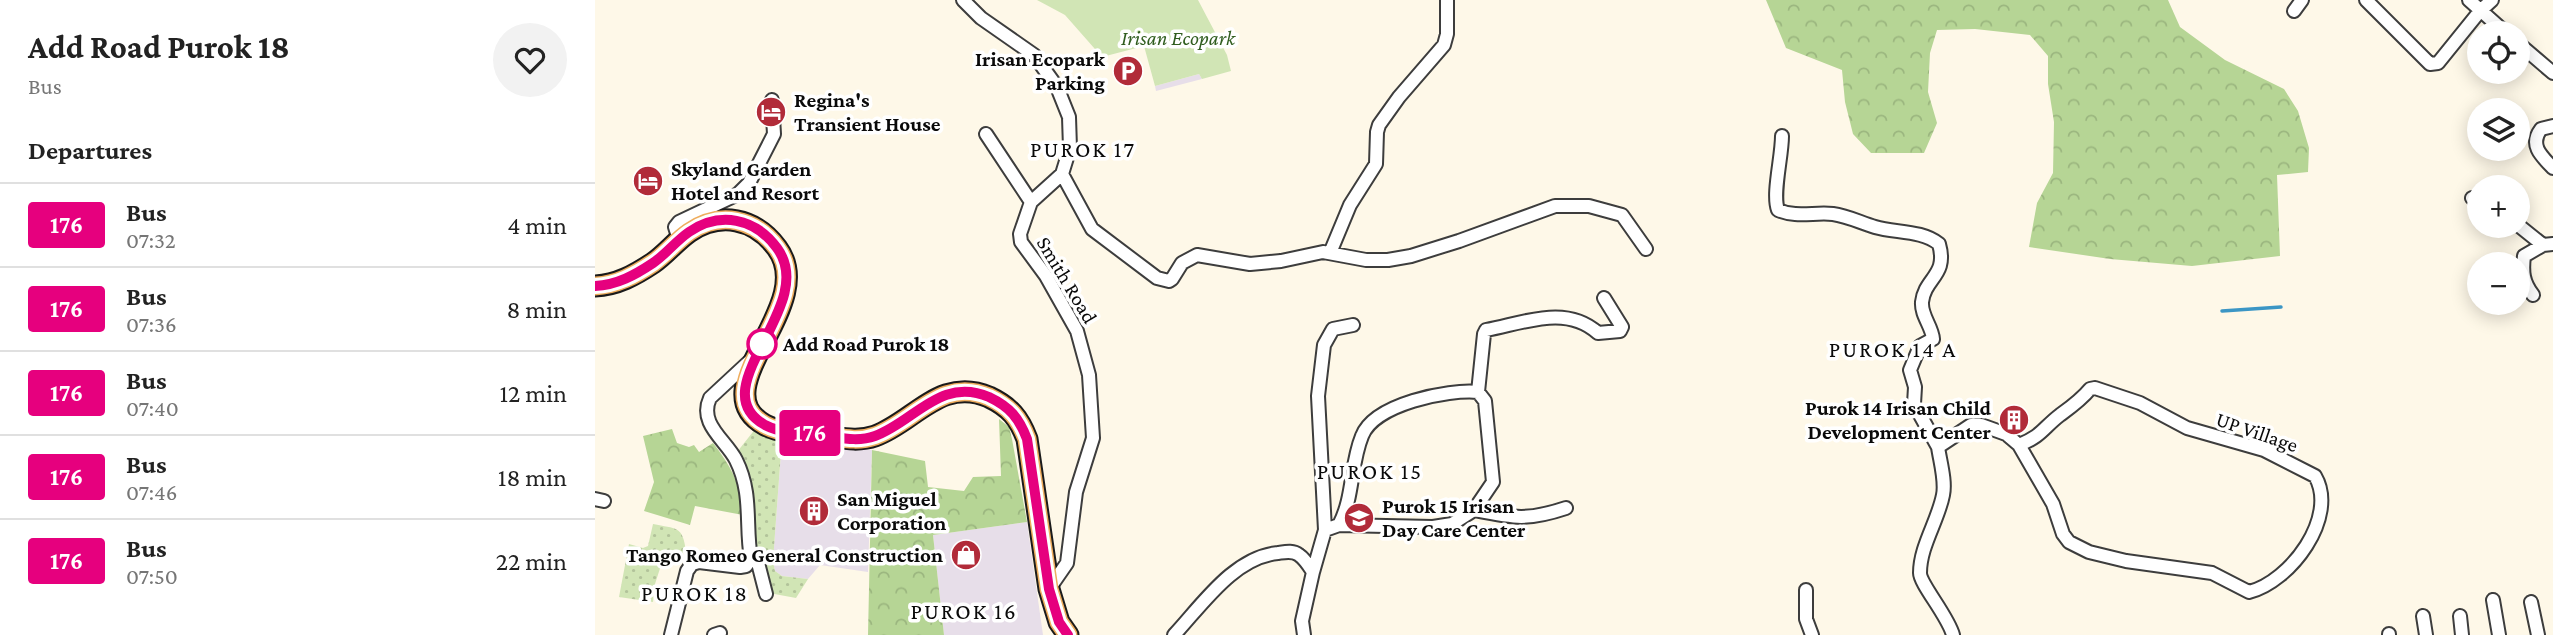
<!DOCTYPE html>
<html lang="en">
<head>
<meta charset="utf-8">
<style>
	body { margin:0; font-family:"Crimson Pro",serif; background:#f2f2f2; color:#222; height:100vh; display:flex; flex-direction:column; font-size:26px; white-space:nowrap }
	* { box-sizing:border-box; margin:0 }
	p { font-size:23px; color:#767676 }
	.icon { flex:none; width:38px; height:38px; fill:none; stroke:currentColor; stroke-width:2; stroke-linecap:round; stroke-linejoin:round }
	.map { position:relative; flex:1; overflow:hidden }
	.panel { display:flex; flex-direction:column; background:#fff; width:595px }
	.panel>* { flex:none }
	.badge { padding:0 14px; border-radius:5px; font-size:24px; line-height:46px }
	.fabs { position:absolute; left:1872px; top:21px; display:grid; gap:14px }
	.fabs a { display:grid; place-items:center; width:63px; height:63px; border-radius:50%; background:#fff; box-shadow:0 4px 18px #0003; font-size:35px }
	.map>.badge { position:absolute; translate:-50% -50%; box-shadow:0 0 0 4px #fff }
	h2 { padding:0 28px; font-size:26px; line-height:63px }
	.round { display:grid; place-items:center; flex:none; width:74px; height:74px; border-radius:37px; background:#f2f2f2 }
	.head { display:flex; align-items:center; justify-content:space-between; height:119px; padding:0 28px }
	h1 { font-size:33px; font-weight:700; line-height:52px }
	ul { padding:0; list-style:none }
	li { display:flex; align-items:center; gap:21px; height:84px; padding:0 28px; border-top:2px solid #e0e0e0 }
	li div { flex:1 }
	li b { display:block; font-size:26px }
	li em { font-style:normal }
	li .badge { min-width:77px; font-weight:700; text-align:center }
	main { display:flex; flex:1; min-height:0 }
	.map>svg:first-child { display:block }
	.industrial { fill:#e7dee9 }
	.grass { fill:url(#grass-dots) }
	.forest { fill:url(#forest-crowns) }
	.park { fill:#d1e5b5 }
	.lines { fill:none; stroke-linecap:round; stroke-linejoin:round }
	.stream { stroke:#3b96c5; stroke-width:3.5 }
	.minor-casing { stroke:#3d3d3d; stroke-width:16 }
	.trunk-casing { stroke:#1b1b1b; stroke-width:23 }
	.minor { stroke:#fff; stroke-width:12 }
	.trunk { stroke:#eead5e; stroke-width:19 }
	.line-casing { stroke:#fff; stroke-width:16 }
	.line { stroke:#e6007e; stroke-width:10 }
	.stop-dot { fill:#fff; stroke:#e6007e; stroke-width:3.5 }
	.labels { text-anchor:middle; stroke-width:7; stroke-linejoin:round; paint-order:stroke }
	.park-label { font-size:21px; font-style:italic; fill:#305d1f; stroke:#fff }
	.poi-label { font-size:21px; font-weight:bold; fill:#0a0a0a; stroke:#fff; text-anchor:start }
	.street-label { font-size:21px; fill:#0a0a0a; stroke:#fff }
	.stop-label { font-size:21px; font-weight:bold; fill:#0a0a0a; stroke:#fff; text-anchor:start }
	.neighbourhood-label { font-size:23px; letter-spacing:2px; fill:#0a0a0a; stroke:#fff }
</style>
</head>
<body>
<main>
<section class="panel">
<div class="head"><div><h1>Add Road Purok 18</h1><p>Bus</p></div><a class="round"><svg class="icon" aria-label="heart" viewBox="0 0 24 24"><path d="M12 20l-8-8c-3-5 5-10 8-4 3-6 11-1 8 4z"/></svg></a></div>
<h2>Departures</h2>
<ul>
<li><span class="badge" style="background:#e6007e;color:#fff">176</span><div><b>Bus</b><p>07:32</p></div><em>4 min</em></li>
<li><span class="badge" style="background:#e6007e;color:#fff">176</span><div><b>Bus</b><p>07:36</p></div><em>8 min</em></li>
<li><span class="badge" style="background:#e6007e;color:#fff">176</span><div><b>Bus</b><p>07:40</p></div><em>12 min</em></li>
<li><span class="badge" style="background:#e6007e;color:#fff">176</span><div><b>Bus</b><p>07:46</p></div><em>18 min</em></li>
<li><span class="badge" style="background:#e6007e;color:#fff">176</span><div><b>Bus</b><p>07:50</p></div><em>22 min</em></li>
</ul>
</section>
<div class="map">
<svg width="1958" height="635" viewBox="0 0 1958 635">
	<defs>
		<pattern id="grass-dots" width="8" height="8" patternUnits="userSpaceOnUse" patternTransform="scale(1.75)"><rect width="8" height="8" fill="#d1e5b5"/><path d="M2 2h.1M6 6h.1" fill="none" stroke="#b2c39a" stroke-width="1.8" stroke-linecap="round"/></pattern>
		<pattern id="forest-crowns" width="20" height="18" patternUnits="userSpaceOnUse" patternTransform="scale(1.75)"><rect width="20" height="18" fill="#b6d595"/><path d="M2 6a3 3 0 1 1 6 0M12 15a3 3 0 1 1 6 0" fill="none" stroke="#9bb67f"/></pattern>
	</defs>
	<rect width="100%" height="100%" fill="#fef8e8"/>
	<path class="industrial" d="M604,74L607,79L561,91L560,86Z
		M187,438L277,450L273,572L225,565L213,579L187,576L180,571L178,561Z
		M432,522L448,635H349L338,535Z"/>
	<path class="grass" d="M161,428L187,438L178,561L180,571L187,576L213,579L201,598L174,593L160,540L159,498L142,452Z
		M58,524C81,529 88,525 91,552L68,559L60,584L58,602L24,597L34,544L48,548L53,546Z"/>
	<path class="forest" d="M1171,0H1573L1585,27L1630,60L1689,89L1703,111L1714,148L1713,172L1682,175L1685,256L1597,266L1515,259L1434,247L1442,203L1458,173L1459,122L1453,84V56L1435,35L1380,29L1342,30L1335,53L1333,92L1342,123L1329,153H1276L1258,134L1250,102L1247,70L1191,48Z
		M404,419L414,427L417,439L432,522L338,535L349,635H273L277,450L330,461L333,487L369,491L378,477L406,476Z
		M77,429L82,443L94,447L99,445L104,452L118,443C136,466 147,486 148,515L100,506L95,525L49,511L59,482L48,436Z"/>
	<path class="park" d="M442,0H603L632,55L636,71L607,79L604,74L560,86L549,46L507,57L470,15Z"/>
	<g class="lines">
		<path class="stream" d="M1627,311L1686,307"/>
		<g class="minor-casing">
			<path id="minor" d="M368,0L386,18L439,55L462,87L474,117L475,148L467,174L436,202L425,234L426,242L451,276L482,331L494,375L498,438L481,492L472,563L454,589
				M1771,0L1835,64L1843,63L1885,11L1897,0
				M1874,0L1911,33
				M1699,11L1707,0
				M1923,43L1958,73
				M1958,126L1946,129C1934,145 1946,156 1958,168
				M391,134L436,202
				M1187,136C1187,157 1177,194 1183,210C1201,218 1219,212 1238,214C1253,216 1266,223 1280,227C1300,233 1327,230 1344,244C1353,276 1330,277 1327,302C1326,316 1337,326 1338,339L1325,346L1315,370L1320,387L1319,404L1343,447
				M467,174L497,229L562,278L574,281L577,279L587,263L602,255L655,264L686,261L728,252L771,260H793L816,256L864,241L960,206H994L1027,215L1051,249
				M1877,198L1885,202
				M1923,225L1948,245
				M84,240L80,227L84,222L143,194L154,183L179,134L177,100
				M735,253L755,205L781,164L782,132L784,125L804,97L849,45L852,34V0
				M1938,295C1928,282 1927,272 1929,256L1948,245L1958,244
				M0,499L9,501
				M879,510C919,518 932,521 971,508
				M744,525C759,497 755,465 767,436C779,404 853,389 883,392
				M730,530L744,525L838,527L857,524L879,510L898,482L890,401L883,392L889,334L891,330C929,323 971,304 1003,333L1025,331L1027,327L1009,298
				M156,559H162L171,594
				M718,572L730,530L723,396L729,345L738,329L758,325
				M1211,590V619L1217,635
				M1898,600L1904,635
				M1936,602L1943,635
				M1828,616L1831,635
				M1865,616L1867,635
				M1794,634V635
				M76,635L92,571L97,564L104,562L145,567L151,566L156,559C150,524 158,494 141,460C131,440 103,424 115,398L157,359
				M119,635L125,633
				M579,635C607,605 639,557 683,553C690,552 698,550 704,555C710,559 714,566 718,572L707,621L709,635
				M1358,635C1353,616 1325,584 1325,573C1325,546 1343,521 1348,495C1351,481 1345,461 1343,447L1376,425H1386L1411,434L1424,445L1458,504L1468,534L1474,542L1494,552L1531,561L1617,573L1654,592C1695,582 1744,517 1720,476L1669,450L1592,428L1545,403L1500,388L1495,389C1486,400 1476,407 1465,415C1448,428 1447,436 1424,445"/>
		</g>
		<g class="trunk-casing">
			<path id="trunk" d="M0,286C22,285 40,275 58,263C71,254 81,241 94,232C125,211 160,218 182,248C225,306 104,388 170,425C189,435 218,434 238,437C252,439 266,441 280,436C319,422 346,376 394,397C415,407 424,418 432,439L454,589L464,622L473,635"/>
		</g>
		<use href="#minor" class="minor"/>
		<use href="#trunk" class="trunk"/>
	</g>
	<g class="lines">
		<g class="line-casing">
			<path id="line" d="M0,286C22,285 40,275 58,263C71,254 81,241 94,232C125,211 160,218 182,248C225,306 104,388 170,425C189,435 218,434 238,437C252,439 266,441 280,436C319,422 346,376 394,397C415,407 424,418 432,439L454,589L464,622L473,635"/>
		</g>
		<use href="#line" class="line"/>
	</g>
	<defs>
		<g id="parking-disc" transform="scale(1.575)"><circle r="9.5" fill="#b12b39" stroke="#fff"/><path d="M-3.5-5.5H1a3.5 3.5 0 0 1 0 7H-1V5.5H-3.5ZM-1-3.4V-.6H.8a1.4 1.4 0 0 0 0-2.8Z" fill="#fff"/></g>
		<g id="hotel-disc" transform="scale(1.575)"><circle r="9.5" fill="#b12b39" stroke="#fff"/><path d="M-6-4.5h1.5V1H6V5H4.5V3h-9V5H-6ZM-4 0a1.8 1.8 0 1 1 3.6 0ZM.5 0V-2.5h3Q6-2.5 6 0Z" fill="#fff"/></g>
		<g id="building-disc" transform="scale(1.575)"><circle r="9.5" fill="#b12b39" stroke="#fff"/><path d="M-4-6H4V6H1V3H-1V6H-4ZM-2.5-4.3h1.7v1.8h-1.7ZM.8-4.3h1.7v1.8H.8ZM-2.5-1h1.7V.8h-1.7ZM.8-1h1.7V.8H.8Z" fill="#fff"/></g>
		<g id="school-disc" transform="scale(1.575)"><circle r="9.5" fill="#b12b39" stroke="#fff"/><path d="M0-5L7-2L0 1L-7-2ZM-4 1L0 2.5L4 1V4Q0 6-4 4Z" fill="#fff"/></g>
		<g id="shop-disc" transform="scale(1.575)"><circle r="9.5" fill="#b12b39" stroke="#fff"/><path d="M-5-2.5h2.3a2.7 3.5 0 0 1 5.4 0H5L5.5 6h-11ZM-1.5-2.5h3a1.5 2.3 0 0 0-3 0Z" fill="#fff"/></g>
	</defs>
	<g fill-rule="evenodd">
		<use href="#parking-disc" x="533" y="71"/>
		<use href="#hotel-disc" x="176" y="112"/>
		<use href="#hotel-disc" x="53" y="181"/>
		<use href="#building-disc" x="1419" y="420"/>
		<use href="#building-disc" x="219" y="511"/>
		<use href="#school-disc" x="764" y="518"/>
		<use href="#shop-disc" x="371" y="555"/>
	</g>
	<circle class="stop-dot" cx="167" cy="344" r="14"/>
	<g class="labels">
		<g class="park-label">
			<text x="583" y="45">Irisan Ecopark</text>
		</g>
		<g class="poi-label">
			<text x="510" y="66" text-anchor="end">Irisan Ecopark<tspan x="510" dy="24">Parking</tspan></text>
			<text x="199" y="107">Regina's<tspan x="199" dy="24">Transient House</tspan></text>
			<text x="76" y="176">Skyland Garden<tspan x="76" dy="24">Hotel and Resort</tspan></text>
			<text x="1396" y="415" text-anchor="end">Purok 14 Irisan Child<tspan x="1396" dy="24">Development Center</tspan></text>
			<text x="242" y="506">San Miguel<tspan x="242" dy="24">Corporation</tspan></text>
			<text x="787" y="513">Purok 15 Irisan<tspan x="787" dy="24">Day Care Center</tspan></text>
			<text x="348" y="562" text-anchor="end">Tango Romeo General Construction</text>
		</g>
		<g class="street-label">
			<text transform="translate(472 280) rotate(59)" y="7">Smith Road</text>
			<text transform="translate(1662 432) rotate(19)" y="7">UP Village</text>
		</g>
		<g class="stop-label">
			<text x="188" y="351">Add Road Purok 18</text>
		</g>
		<g class="neighbourhood-label">
			<text x="488" y="157">PUROK 17</text>
			<text x="1298" y="357">PUROK 14 A</text>
			<text x="775" y="479">PUROK 15</text>
			<text x="100" y="601">PUROK 18</text>
			<text x="369" y="619">PUROK 16</text>
		</g>
	</g>
</svg>
<div class="fabs">
<a><svg class="icon" aria-label="locate" viewBox="0 0 24 24"><circle cx="12" cy="12" r="6"/><path d="M12 2v4M12 18v4M2 12h4M18 12h4"/></svg></a>
<a><svg class="icon" aria-label="layers" viewBox="0 0 24 24"><path d="M12 4l9 5-9 5-9-5zM3 14l9 5 9-5"/></svg></a>
<a>+</a>
<a>−</a>
</div>
<b class="badge" style="left:215px;top:433px;background:#e6007e;color:#fff">176</b>
</div>
</main>
</body>
</html>
